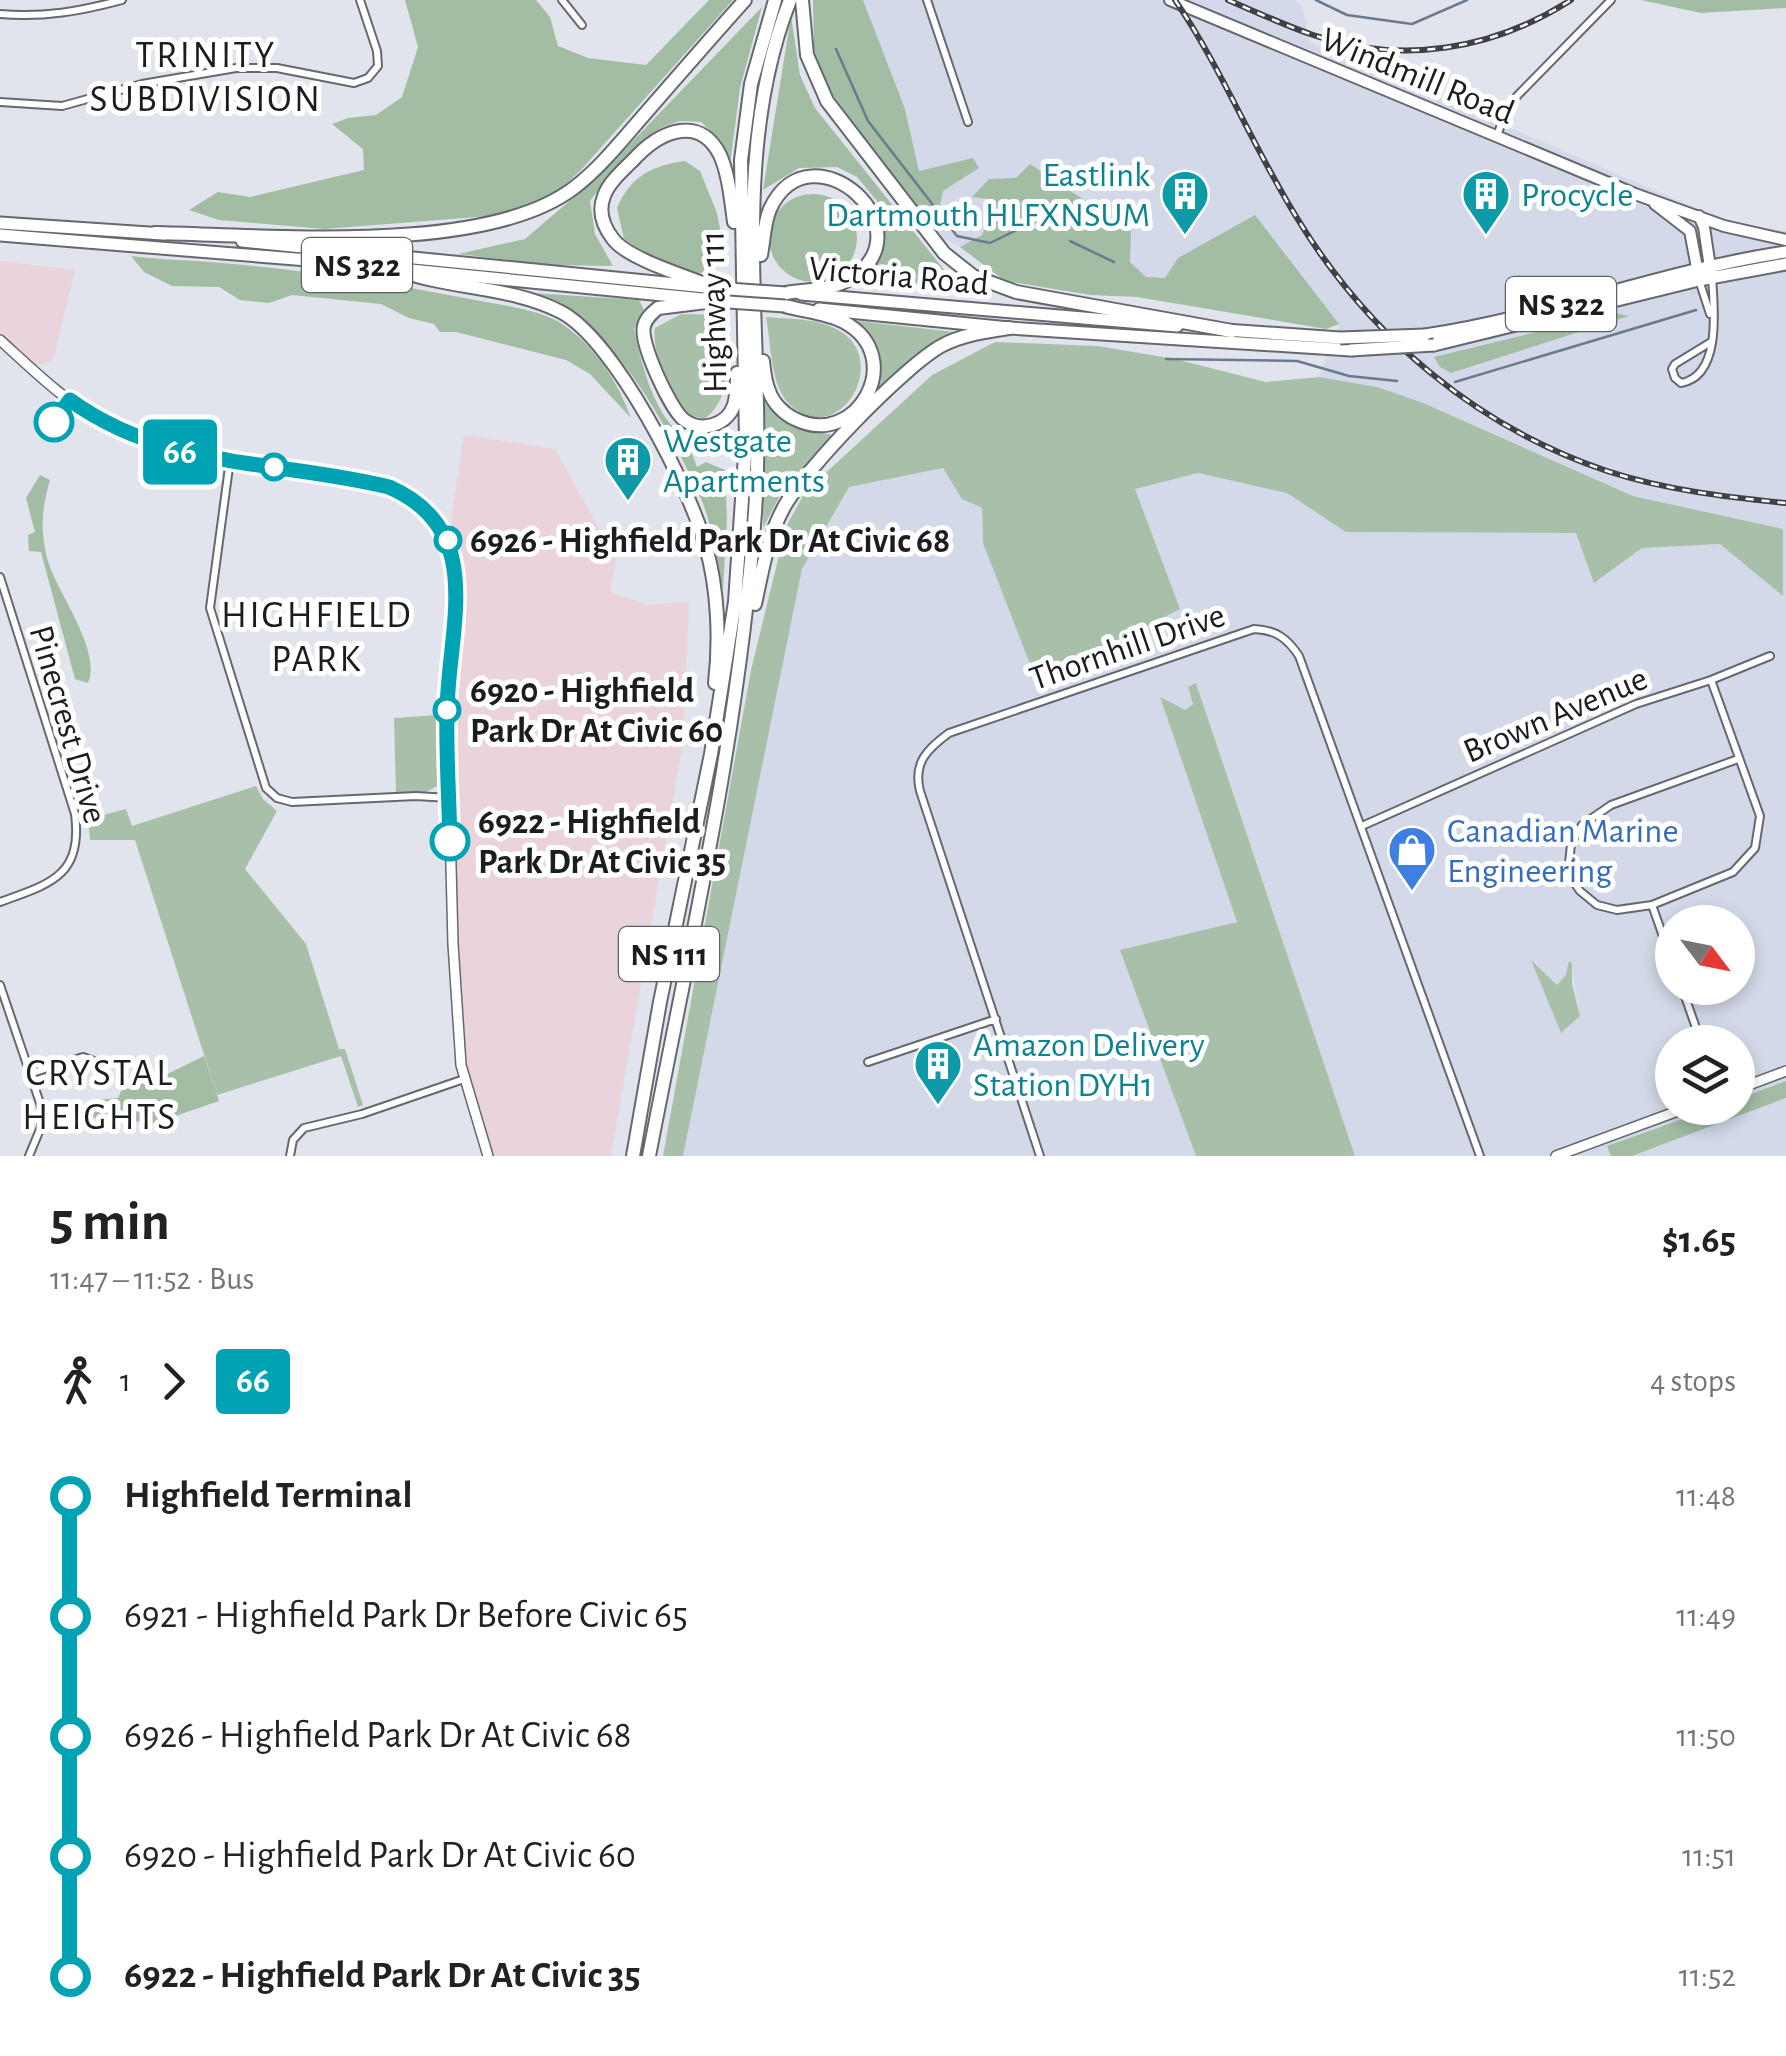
<!DOCTYPE html>
<html lang="en">
<head>
<meta charset="utf-8">
<style>
	body { margin:0; font-family:"Alegreya Sans",sans-serif; background:#f6f6f6; color:#222; height:100vh; display:flex; flex-direction:column; font-size:38px; white-space:nowrap }
	* { box-sizing:border-box; margin:0 }
	p { font-size:32px; color:#767676 }
	.icon { flex:none; width:55px; height:55px; fill:none; stroke:currentColor; stroke-width:2; stroke-linecap:round; stroke-linejoin:round }
	.map { position:relative; height:1156px; overflow:hidden }
	.drawer { display:flex; flex-direction:column; background:#fff; flex:1 }
	.drawer>* { flex:none }
	.badge { padding:0 20px; border-radius:8px; font-size:35px; line-height:65px }
	.needle { width:65px; rotate:122deg }
	.fabs { position:absolute; left:1655px; top:905px; display:grid; gap:20px }
	.fabs a { display:grid; place-items:center; width:100px; height:100px; border-radius:50%; background:#fff; box-shadow:0 5px 15px #0003; font-size:50px }
	.map>.badge { position:absolute; translate:-50% -50%; box-shadow:0 0 0 5px #fff }
	.legs { display:flex; align-items:center; gap:15px; height:110px; padding:0 50px; font-size:32px }
	.legs p { margin-inline-start:auto }
	.overview { display:flex; align-items:center; justify-content:space-between; height:170px; padding:0 50px }
	h1 { font-size:55px; font-weight:700; line-height:75px }
	ul { padding:0 50px; list-style:none }
	li { display:flex; align-items:center; gap:35px; height:120px; font-size:38px }
	li i { display:grid; place-items:center; width:15px; height:100%; margin:0 12px; background:currentColor }
	li i::after { content:''; width:25px; height:25px; margin:-12px; border:8px solid; border-radius:50%; background:#fff }
	li p { margin-inline-start:auto }
	li:first-child i { background:linear-gradient(#0000 50%,currentColor 0) }
	li:last-child i { background:linear-gradient(currentColor 50%,#0000 0) }
	.map>svg:first-child { display:block }
	.commercial { fill:#ebd3dc }
	.built { fill:#d3d9e8; fill-rule:evenodd }
	.green { fill:#a8c0aa }
	.forest { fill:#a3bda5 }
	.lines { fill:none; stroke-linecap:round; stroke-linejoin:round }
	.stream { stroke:#697b8c; stroke-width:2.5 }
	.minor-casing { stroke:#66686f; stroke-width:10 }
	.tertiary-casing { stroke:#66686f; stroke-width:12 }
	.secondary-casing { stroke:#66686f; stroke-width:14 }
	.primary-casing { stroke:#66686f; stroke-width:15 }
	.motorway-casing { stroke:#66686f; stroke-width:16 }
	.minor { stroke:#fff; stroke-width:6 }
	.tertiary { stroke:#fff; stroke-width:9 }
	.secondary { stroke:#fff; stroke-width:10 }
	.primary { stroke:#fff; stroke-width:11 }
	.motorway { stroke:#fff; stroke-width:12 }
	.rail-casing { stroke:#3f4145; stroke-width:6 }
	.rail { stroke:#fff; stroke-width:2.5; stroke-dasharray:8; stroke-linecap:butt }
	.primary-bridge-casing { stroke:#66686f; stroke-width:15; stroke-linecap:butt }
	.primary-bridge { stroke:#fff; stroke-width:11 }
	.line-1-casing { stroke:#fff; stroke-width:22 }
	.line-1 { stroke:#00a3b4; stroke-width:15 }
	.stop-1-dot { fill:#fff; stroke:#00a3b4; stroke-width:5 }
	.labels { text-anchor:middle; stroke-width:10; stroke-linejoin:round; paint-order:stroke }
	.shield { fill:#fff; stroke:#606163; stroke-width:2.5 }
	.shield-label { font-size:32px; font-weight:bold; fill:#1c1d20 }
	.street-label { font-size:35px; fill:#1c1d20; stroke:#fff }
	.culture-label { font-size:35px; fill:#0d838f; stroke:#fff; text-anchor:start }
	.stop-label { font-size:35px; font-weight:bold; fill:#1c1d20; stroke:#fff; text-anchor:start }
	.shop-label { font-size:35px; fill:#366cbe; stroke:#fff; text-anchor:start }
	.neighbourhood-label { font-size:38px; letter-spacing:2.5px; fill:#1c1d20; stroke:#fff }
</style>
</head>
<body>
<div class="map">
<svg width="1786" height="1156" viewBox="0 0 1786 1156">
	<rect width="100%" height="100%" fill="#e1e4ec"/>
	<path class="commercial" d="M0,261L75,270L53,361L28,367L0,344Z
		M464,435L555,449L616,559L610,592L647,605L689,602L683,743L611,1156H486L461,1074L446,708L455,584L452,514Z"/>
	<path class="built" d="M863,0H1295L1302,6L1310,42L1733,224L1786,231V1081L1738,1099V1042H1672V1108H1714L1608,1146L1611,1156H1355L1197,684L1193,704L1184,710L1160,698L1237,922L1121,951L1196,1156H683L802,569L849,487L943,468L962,499L982,508L983,543L1134,488L1198,473L1287,493L1346,532L1577,533L1594,583L1642,548L1720,544L1783,595V529L1633,496L1421,402L1377,387L1319,377L1339,324L1255,216L1165,279L1146,277L1016,178L973,197L997,200L982,235L960,247L934,234L943,191L978,168L973,158L919,171L905,109ZM1672,922H1738V988H1672ZM1570,961L1580,1016L1561,1033L1535,962L1557,986L1567,975Z
		M1786,1098V1156H1632L1758,1109Z"/>
	<path class="green" d="M681,314L723,315C724,349 736,398 704,419C699,417 693,417 689,415C670,405 651,348 655,328Z
		M766,317C789,319 813,318 834,328C895,355 840,451 790,405C770,386 771,342 766,317Z
		M857,321L955,332L912,363L874,398C883,363 878,350 857,321Z
		M995,342L1098,346L1175,359L1266,382L1319,377L1377,387L1421,402L1633,496L1783,529V596L1720,544L1642,548L1594,583L1576,533L1346,532L1287,493L1198,473L1135,489L1180,609L1037,682L983,543L982,508L962,499L943,468L849,487L802,569L683,1156H663L751,670L786,527L805,492L932,375Z
		M764,402L795,427L833,435L783,490L763,528Z
		M1196,683L1355,1156H1196L1120,950L1237,922L1160,697L1185,710L1193,704L1188,687Z
		M438,715L439,785L424,793L396,792L394,718Z
		M256,786L263,799L277,811L245,869L306,944L339,1049H345L363,1105L358,1107L341,1056L217,1095L135,840H90L88,819L126,809L132,826Z
		M1531,960L1557,985L1566,975L1569,961L1572,963V984L1580,1016L1561,1033Z"/>
	<path class="forest" d="M405,0H536L550,17L558,46L588,58L646,65L709,0H733L580,171L554,195L526,208L490,216L324,229L219,220L189,210L218,192L250,197L364,170L363,149L332,124L348,118L376,115L402,97L418,47Z
		M813,0H863L905,109L919,171L973,158L979,168L943,191L934,234L825,84L814,50Z
		M1641,0H1786V8L1701,13Z
		M762,7L740,88L729,172L719,139L701,122C694,122 684,120 677,122C642,130 610,174 590,201L595,234L613,266L551,265L458,254L525,239L600,175Z
		M791,16L800,75L815,108L961,291L861,281L882,252L886,212L857,177L837,167L799,168L763,190Z
		M685,161L700,171L717,213L726,259L697,275L661,264L624,239L617,208C630,177 652,165 685,161Z
		M1030,164L1131,231L1130,262L1146,277L1165,278L1178,258L1255,215L1339,324L1326,329L1137,297L1091,295L1005,281L960,247L982,235L996,200L972,197L989,179L1016,178Z
		M769 238a44 44 0 1 1 88 0a44 44 0 1 1-88 0Z
		M131,256C161,260 191,260 222,263C305,270 388,283 470,299C495,304 538,309 559,322C594,344 617,380 631,418L590,374L566,360L456,332H440L434,324L409,318L381,304L292,295L269,303L240,300L219,287L172,286L144,272Z
		M532,293L639,300L644,310L634,329C641,362 652,408 678,432C683,437 693,440 699,443L690,448L697,467L706,462L725,470L727,520L723,590C716,561 713,528 702,501C678,445 628,354 579,318C565,307 547,301 532,293Z
		M1615,313L1629,316L1451,373L1440,367L1434,357Z
		M40,475L50,480C42,507 40,530 47,558C56,592 102,649 88,683L75,679L41,552L29,551L28,535L35,532L26,498Z
		M204,1056L219,1101L155,1123L82,1117L88,1101L118,1098L123,1087L149,1083Z
		M1786,1081V1098L1632,1156H1611L1607,1146L1714,1108H1738V1099Z"/>
	<g class="lines">
		<path class="stream" d="M1316,0L1347,15L1412,24L1467,0
			M836,49L868,121L957,236L990,243L1027,225
			M1070,241L1114,262
			M1166,359L1297,361L1349,376L1397,381
			M1455,382L1696,310"/>
		<g class="minor-casing">
			<path id="minor" d="M562,0L582,25
				M927,0L968,122
				M0,14C43,18 81,11 122,0
				M0,102L62,106L142,84L236,68H277L354,83L368,78L378,66L377,51L360,0
				M1497,136L1505,113L1517,96L1611,0
				M1699,280L1710,314
				M1711,342L1675,364L1672,369L1675,378L1681,383C1722,376 1714,307 1712,278
				M230,460L210,608L266,788L277,798L292,802L416,796L449,798
				M0,577L75,814C83,876 50,884 0,902
				M1711,680L1760,816L1755,848L1733,872L1652,905L1617,910L1597,905L1580,891L1573,881L1569,864L1571,844L1582,825L1611,805L1738,759
				M1362,826L1636,704L1711,680L1770,656
				M1652,905L1672,962
				M0,985L42,1109L41,1127L29,1156
				M1682,988L1701,1042
				M868,1062L996,1019
				M32,1073L83,1057L104,1065
				M290,1156L293,1140L304,1128L362,1114L464,1079
				M1040,1156L920,791C913,763 927,749 949,733L1254,629C1276,630 1287,638 1299,656L1480,1156"/>
		</g>
		<g class="tertiary-casing">
			<path id="tertiary" d="M0,340C32,369 64,401 103,422C191,469 294,463 389,487C426,503 452,532 455,573L447,708L453,944L461,1065L488,1156
				M1738,1089L1786,1071
				M1556,1156L1686,1108"/>
		</g>
		<g class="secondary-casing">
			<path id="secondary" d="M1170,0L1635,194L1724,226L1786,240
				M1655,204L1690,231L1698,273
				M1699,216L1704,227L1711,274"/>
		</g>
		<g class="primary-casing">
			<path id="primary" d="M0,223L164,234
				M0,235L320,261L703,299
				M242,241L706,287
				M801,294L1177,326
				M819,309L1009,328L1351,350
				M1225,330L1340,338
				M1425,335C1547,317 1663,270 1786,252
				M1434,345L1699,280L1786,264"/>
		</g>
		<g class="motorway-casing">
			<path id="motorway" d="M802,0L807,55L827,101L944,253L973,276L1016,292L1232,331
				M155,233C266,235 487,256 575,187C601,167 622,140 644,115C677,77 711,38 745,0
				M761,255C764,240 764,223 770,209C811,121 935,233 846,281C829,290 805,290 786,293
				M393,268C447,290 509,285 561,312C615,340 690,488 706,547C718,589 720,640 715,683
				M715,288C690,277 629,260 613,239C603,226 598,211 604,196C609,181 627,167 638,155C662,131 700,115 720,155C729,175 731,201 734,222
				M714,301L658,308C652,313 646,318 644,326C639,342 670,408 683,419C700,433 727,426 734,405C737,395 737,383 737,373
				M763,361C764,371 765,382 769,391C773,403 784,414 795,419C856,450 909,357 844,322C827,313 803,311 785,306
				M755,604C762,572 767,539 783,509C802,472 906,364 943,345C964,334 986,332 1009,328
				M633,1156L660,1002L711,754L735,602L746,441L741,160L751,84L775,0
				M649,1156C690,943 740,729 755,512C767,342 726,163 790,0"/>
		</g>
		<use href="#minor" class="minor"/>
		<use href="#tertiary" class="tertiary"/>
		<use href="#secondary" class="secondary"/>
		<use href="#primary" class="primary"/>
		<use href="#motorway" class="motorway"/>
		<g class="rail-casing">
			<path id="rail" d="M1175,0C1222,69 1253,147 1297,218C1369,336 1476,427 1607,471C1665,490 1726,497 1786,503
				M1228,0C1256,12 1284,25 1313,35C1402,65 1493,50 1571,0"/>
		</g>
		<use href="#rail" class="rail"/>
		<g class="primary-bridge-casing">
			<path id="primary-bridge" d="M715,288L786,293
				M714,301L785,306
				M1340,338L1425,335
				M1351,350L1434,345"/>
		</g>
		<use href="#primary-bridge" class="primary-bridge"/>
	</g>
	<g class="lines">
		<g class="line-1-casing">
			<path id="line-1" d="M54,422L70,400C167,470 279,460 389,487C488,530 448,628 447,711C446,754 449,798 450,841"/>
		</g>
		<use href="#line-1" class="line-1"/>
	</g>
	<defs>
		<g id="building-pin" transform="scale(2.5)"><path d="M0 17L-7.5 6A9.5 9.5 0 1 1 7.5 6Z" fill="#0f9aa8" stroke="#fff"/><path d="M-4-6H4V6H1V3H-1V6H-4ZM-2.5-4.3h1.7v1.8h-1.7ZM.8-4.3h1.7v1.8H.8ZM-2.5-1h1.7V.8h-1.7ZM.8-1h1.7V.8H.8Z" fill="#fff"/></g>
		<g id="shop-pin" transform="scale(2.5)"><path d="M0 17L-7.5 6A9.5 9.5 0 1 1 7.5 6Z" fill="#3f7fe0" stroke="#fff"/><path d="M-5-2.5h2.3a2.7 3.5 0 0 1 5.4 0H5L5.5 6h-11ZM-1.5-2.5h3a1.5 2.3 0 0 0-3 0Z" fill="#fff"/></g>
	</defs>
	<g fill-rule="evenodd">
		<use href="#building-pin" x="1185" y="194"/>
		<use href="#building-pin" x="1486" y="194"/>
		<use href="#building-pin" x="628" y="460"/>
		<use href="#shop-pin" x="1412" y="850"/>
		<use href="#building-pin" x="938" y="1064"/>
	</g>
	<g class="stop-1-dot">
		<circle cx="54" cy="422" r="18"/>
		<circle cx="274" cy="467" r="12"/>
		<circle cx="448" cy="540" r="12"/>
		<circle cx="447" cy="710" r="12"/>
		<circle cx="450" cy="841" r="18"/>
	</g>
	<g class="labels">
		<g class="shield">
			<rect x="302" y="238" width="110" height="54" rx="8"/>
			<rect x="1506" y="277" width="110" height="54" rx="8"/>
			<rect x="619" y="927" width="100" height="54" rx="8"/>
		</g>
		<g class="shield-label">
			<text x="357" y="276">NS 322</text>
			<text x="1561" y="315">NS 322</text>
			<text x="669" y="965">NS 111</text>
		</g>
		<g class="street-label">
			<text transform="translate(1418 75) rotate(22)" y="12">Windmill Road</text>
			<text transform="translate(899 275) rotate(5)" y="12">Victoria Road</text>
			<text transform="translate(713 312) rotate(-91)" y="12">Highway 111</text>
			<text transform="translate(1127 646) rotate(-19)" y="12">Thornhill Drive</text>
			<text transform="translate(1555 714) rotate(-23)" y="12">Brown Avenue</text>
			<text transform="translate(69 724) rotate(74)" y="12">Pinecrest Drive</text>
		</g>
		<g class="culture-label">
			<text x="1150" y="186" text-anchor="end">Eastlink<tspan x="1150" dy="40">Dartmouth HLFXNSUM</tspan></text>
			<text x="1521" y="206">Procycle</text>
			<text x="663" y="452">Westgate<tspan x="663" dy="40">Apartments</tspan></text>
			<text x="973" y="1056">Amazon Delivery<tspan x="973" dy="40">Station DYH1</tspan></text>
		</g>
		<g class="stop-label">
			<text x="470" y="552">6926 - Highfield Park Dr At Civic 68</text>
			<text x="470" y="702">6920 - Highfield<tspan x="470" dy="40">Park Dr At Civic 60</tspan></text>
			<text x="478" y="833">6922 - Highfield<tspan x="478" dy="40">Park Dr At Civic 35</tspan></text>
		</g>
		<g class="shop-label">
			<text x="1447" y="842">Canadian Marine<tspan x="1447" dy="40">Engineering</tspan></text>
		</g>
		<g class="neighbourhood-label">
			<text x="206" y="67">TRINITY<tspan x="206" dy="44">SUBDIVISION</tspan></text>
			<text x="317" y="627">HIGHFIELD<tspan x="317" dy="44">PARK</tspan></text>
			<text x="100" y="1085">CRYSTAL<tspan x="100" dy="44">HEIGHTS</tspan></text>
		</g>
	</g>
</svg>
<div class="fabs">
<a><svg class="needle" viewBox="-14 -14 28 28"><path d="M0-13l5 13h-10z" fill="#e53935"/><path d="M0 13l5-13h-10z" fill="#767676"/></svg></a>
<a><svg class="icon" aria-label="layers" viewBox="0 0 24 24"><path d="M12 4l9 5-9 5-9-5zM3 14l9 5 9-5"/></svg></a>
</div>
<b class="badge" style="left:180px;top:452px;background:#00a3b4;color:#fff">66</b>
</div>
<section class="drawer">
<div class="overview"><div><h1>5 min</h1><p>11:47 – 11:52 · Bus</p></div><b>$1.65</b></div>
<div class="legs"><svg class="icon" aria-label="walk" viewBox="0 0 24 24"><circle cx="13" cy="4" r="2"/><path d="M13 8l-2 6 4 7M11 14l-3 7M7 12l3-4h3l4 4"/></svg>1<svg class="icon" aria-label="forward" viewBox="0 0 24 24"><path d="M9 5l7 7-7 7"/></svg><b class="badge" style="background:#00a3b4;color:#fff">66</b><p>4 stops</p></div>
<ul>
<li><i style="color:#00a3b4"></i><b>Highfield Terminal</b><p>11:48</p></li>
<li><i style="color:#00a3b4"></i><span>6921 - Highfield Park Dr Before Civic 65</span><p>11:49</p></li>
<li><i style="color:#00a3b4"></i><span>6926 - Highfield Park Dr At Civic 68</span><p>11:50</p></li>
<li><i style="color:#00a3b4"></i><span>6920 - Highfield Park Dr At Civic 60</span><p>11:51</p></li>
<li><i style="color:#00a3b4"></i><b>6922 - Highfield Park Dr At Civic 35</b><p>11:52</p></li>
</ul>
</section>
</body>
</html>
